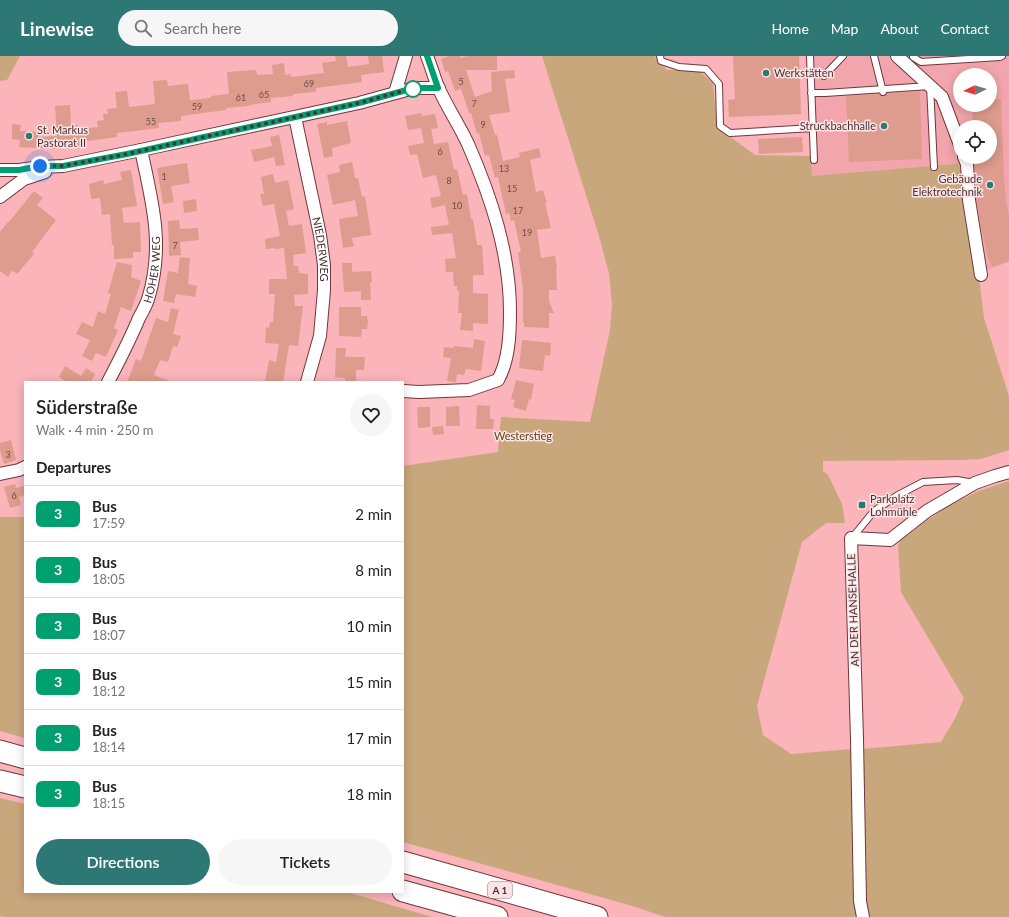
<!DOCTYPE html>
<html lang="en">
<head>
<meta charset="utf-8">
<style>
	body { margin:0; font-family:Lato,sans-serif; background:#f6f6f6; color:#222; height:100vh; display:flex; flex-direction:column; font-size:15px; white-space:nowrap }
	* { box-sizing:border-box; margin:0 }
	p { font-size:13px; color:#767676 }
	.icon { flex:none; width:22px; height:22px; fill:none; stroke:currentColor; stroke-width:2; stroke-linecap:round; stroke-linejoin:round }
	.map { position:relative; flex:1; overflow:hidden }
	.drawer { position:absolute; left:24px; top:325px; width:380px; height:512px; display:flex; flex-direction:column; background:#fff; border-radius:0px; box-shadow:0 2px 10px #0003 }
	.drawer>* { flex:none }
	.badge { padding:0 8px; border-radius:6px; font-size:14px; line-height:26px }
	.needle { width:26px; rotate:265deg }
	.tools { position:absolute; left:953px; top:12px; display:grid; gap:8px }
	.tools a { display:grid; place-items:center; width:44px; height:44px; border-radius:50%; background:#fff; box-shadow:0 2px 10px #0003; font-size:20px }
	.you { position:absolute; width:20px; height:20px; margin:-10px; border:3px solid #fff; border-radius:50%; background:#1a73e8; box-shadow:0 0 0 6px #1a73e833 }
	.map>.badge { position:absolute; translate:-50% -50%; box-shadow:0 0 0 2px #fff }
	h2 { padding:0 12px; font-size:15px; line-height:36px }
	.round { display:grid; place-items:center; flex:none; width:42px; height:42px; border-radius:21px; background:#f6f6f6 }
	.head { display:flex; align-items:center; justify-content:space-between; height:68px; padding:0 12px }
	h1 { font-size:19px; font-weight:600; line-height:30px }
	.cta { display:flex; gap:8px; margin-top:auto; padding:8px 12px }
	.cta a { flex:1; height:46px; border-radius:24px; background:#2d7775; color:#fff; font-size:16px; font-weight:600; line-height:46px; text-align:center }
	.cta a+a { background:#f6f6f6; color:#222 }
	ul { padding:0; list-style:none }
	li { display:flex; align-items:center; gap:12px; height:56px; padding:0 12px; border-top:1px solid #e0e0e0 }
	li div { flex:1 }
	li b { display:block; font-size:15px }
	li em { font-style:normal }
	li .badge { min-width:44px; font-weight:700; text-align:center }
	header { display:flex; align-items:center; gap:24px; box-sizing:border-box; height:56px; padding:0 20px; background:#2d7775; color:#fff }
	header strong { font-size:19px }
	nav { display:flex; gap:22px; margin-inline-start:auto; font-size:14px }
	.search { width:280px; height:36px; background:#f6f6f6; display:flex; align-items:center; gap:10px; box-sizing:border-box; padding:0 14px; border-radius:22px; color:#767676; font-size:15px }
	.map>svg:first-child { display:block }
	.built { fill:#f2a5ac; fill-rule:evenodd }
	.green { fill:#c9a77c }
	.building { fill:#dd9c8d }
	.lines { fill:none; stroke-linecap:round; stroke-linejoin:round }
	.service-casing { stroke:#70363d; stroke-width:8 }
	.minor-casing { stroke:#70363d; stroke-width:14 }
	.motorway-casing { stroke:#70363d; stroke-width:23 }
	.service { stroke:#fff; stroke-width:6 }
	.minor { stroke:#fff; stroke-width:12 }
	.motorway { stroke:#fff; stroke-width:21 }
	.line-casing { stroke:#fff; stroke-width:9 }
	.line { stroke:#009f6f; stroke-width:6 }
	.walk { stroke:#4c3032; stroke-width:4; stroke-dasharray:0 7.2 }
	.poi-dot { fill:#2d7775; stroke:#fbe4e5; stroke-width:1.5 }
	.stop-dot { fill:#fff; stroke:#009f6f; stroke-width:2 }
	.labels { text-anchor:middle; stroke-width:3; stroke-linejoin:round; paint-order:stroke }
	.number-label { font-size:9px; fill:#704b49 }
	.shield { fill:#fbe4e5; stroke:#806668; stroke-width:1 }
	.shield-label { font-size:10px; font-weight:bold; fill:#4c3032 }
	.poi-label { font-size:11px; fill:#4c3032; stroke:#fbe4e5; text-anchor:start }
	.street-label { font-size:11px; fill:#4c3032; stroke:#fbe4e5 }
	.park-label { font-size:11px; fill:#604319; stroke:#fbe4e5 }
</style>
</head>
<body>
<header>
<strong>Linewise</strong>
<div class="search"><svg class="icon" aria-label="search" viewBox="0 0 24 24"><circle cx="10" cy="10" r="6"/><path d="M15 15l6 6"/></svg>Search here</div>
<nav><a>Home</a><a>Map</a><a>About</a><a>Contact</a></nav>
</header>
<div class="map">
<svg width="1009" height="861" viewBox="0 0 1009 861">
	<rect width="100%" height="100%" fill="#fab4ba"/>
	<path class="built" d="M805,0H1009V206L979,217L965,107L812,120ZM960,19H990V49H960ZM960,71H990V101H960Z"/>
	<path class="green" d="M0,0H20L7,24L0,25Z
		M542,0H655L657,4L667,14H698L713,27L717,71L755,99L811,100L812,120L965,107L984,262L1009,340V394L981,403L961,404L823,405V415L828,419L842,448L845,467H826L802,486L757,650L763,679L791,698L852,693L858,861H665L633,850L403,786V410L498,396L501,361L590,366L610,274L612,248L609,217L599,180Z
		M1009,425V861H867L865,847L862,693L941,686L956,661L964,642L901,536L898,491L900,485L929,463L954,447L979,435Z
		M0,461H25V682L0,675Z
		M0,742L25,748V836H347L432,861H3L0,860Z"/>
	<path class="building" d="M335,0H346L348,11L369,8L368,0H382L384,16L361,19L362,26L316,32V36L293,38V40L271,42V46L249,49V50L226,52V54L181,60V65L158,67L159,72L117,77V81L80,86V90L52,93L19,91L20,84L12,83V68L21,69L20,75L39,76V81L57,80L55,50L70,49L71,70L78,69V73L98,71L97,65L104,64L103,58H108L107,53L117,52L115,36L127,35L129,51L155,48L153,25L167,24L168,30L188,28L190,44L211,42V40L229,38L227,16L256,14L257,19L273,18L272,9L284,7L285,19L291,18V21L324,17L322,7L336,5Z
		M449,0H460L461,2L468,0H497V14H466L475,41L492,35L491,16L514,14L515,22L505,23L510,56L489,59L495,79H497L503,105L520,101L519,97L539,92L541,101L530,104L536,136L543,134L547,147H545L551,172L537,174L541,202L555,200L557,212H556L557,234H549V245L554,257H549V272L524,271V266H523V233L518,197L521,196L514,164L511,165L509,157L506,158L498,121L495,122L489,99L485,100L479,77L477,78L471,57H469L461,33L455,35L448,15L445,16L441,3Z
		M733,0H799L801,58L729,61L728,44L735,43Z
		M920,35L922,103L849,106L846,40L879,38L881,40H884L887,37Z
		M1001,43L1004,124L1006,145L1009,160V205L992,211L988,201L982,175L976,143L974,101H990V71H973L972,49H990V44Z
		M421,57L422,60L435,58L438,72L431,73L434,88L448,86L454,114L457,113L463,139L467,138L471,163H473L477,189H482L484,219H473V237L488,238V268L473,267V275L460,274L462,257H458L459,235H457V230H454L453,216H446L445,203L456,202L452,177L432,179L431,171L449,169L445,149L432,152L430,142L441,140L436,119L423,122L417,98L410,99L408,90L424,87L421,72L408,74L405,60Z
		M347,65L351,87L332,92L333,100L324,102L317,68L327,66V69Z
		M279,79L285,109L276,110L274,101L254,106L251,94L272,90L270,81Z
		M802,81L803,96L759,98L758,83Z
		M352,106L355,122H358L362,141L365,140L371,179L352,182L354,190L343,192L339,163L358,160L355,144L333,149L327,119L340,116L339,109Z
		M187,107L190,127L171,130L174,146L163,148L157,112Z
		M131,114L137,150L122,152L124,167L140,166L141,196H133V202L114,203V189H112L110,158L102,159L100,142L91,143L89,128L103,124L104,128L122,124L120,116Z
		M273,118L275,127L288,124L294,153L286,155L289,170L302,168L306,197L293,199L294,210H298L299,217L308,218V238L294,239L295,250H303L298,290L289,289L283,326L265,325L269,304L276,306L279,288L265,287L266,271L269,272L270,266H273L275,238H269V223H287L284,192L275,193V192L266,193L265,183L280,180L274,148L263,150L260,138H264L261,121Z
		M34,135L43,142L37,149L56,164L32,196L34,198L17,218L12,214L8,221L0,215V176L8,166H9Z
		M196,143L197,155L184,157L183,145Z
		M179,164L180,173L198,172L199,184L180,186L181,199L169,200L168,165Z
		M180,201L190,202L188,228L197,230L195,241L176,238L174,247L163,245L168,215L178,217Z
		M117,206L132,209L131,221L141,225L131,255L121,251L114,272L118,274L106,301L96,297L92,305L82,300L90,284L76,278L82,266L93,271L98,255L105,258L111,238L108,237Z
		M342,207H352V216L371,215L372,226L370,227L371,244H361V235L344,236Z
		M339,251H361V260H367L368,266L367,273H362L361,281L339,280Z
		M171,252L179,254L173,278L181,280L177,291L173,290L168,306L160,304L154,319L170,325V326H127L136,303L141,305L156,262L168,266Z
		M474,283L485,285L481,315L466,313L464,319L457,318L456,326L447,325L451,302L443,301L444,291L454,292V290L473,292Z
		M522,284L551,287L550,300L545,299L543,315L519,312Z
		M336,292H346L345,301H365L364,314H356V326H345V322L335,321Z
		M65,310L81,320L86,312L95,318L91,326H66L59,321Z
		M516,324L534,328L531,344L529,343L526,355L513,351L515,344L511,343Z
		M477,349L490,350V363H494L493,373H476Z
		M459,350L460,370H446V351Z
		M417,351H430V371L418,372Z
		M443,370L444,378L433,379L432,371Z
		M11,384L16,404L4,408L0,394V387Z
		M15,428L16,432L25,430V439L19,441L21,449L10,452L4,431Z"/>
	<g class="lines">
		<g class="service-casing">
			<path id="service" d="M660,0L661,5L679,11L706,13L719,28L720,70L730,77L813,72
				M810,0L814,104
				M874,0L883,36
				M913,0V1L921,6L1000,1L1002,0
				M824,20L843,0
				M811,37H825L930,30L934,111
				M852,482L874,455L898,439L923,426L957,424L974,427"/>
		</g>
		<g class="minor-casing">
			<g id="minor">
				<path d="M897,0L942,41L960,89"/>
				<path d="M395,37L406,0"/>
				<path id="s1" d="M295,61L320,179L324,209V234L320,280L307,326"/>
				<path d="M964,101L967,108L969,144L981,219"/>
				<path d="M0,114H19L40,111L63,110L141,94L359,47L414,32H439"/>
				<path d="M0,141L24,123L45,116"/>
				<path id="s2" d="M108,326C119,305 130,284 139,262C143,255 147,248 149,240C164,188 152,145 141,94"/>
				<path d="M403,335L419,336L469,334L498,324C509,304 510,278 510,256C510,197 491,141 468,88C459,69 447,51 438,31C434,21 431,10 427,0"/>
				<path d="M0,418L19,414L25,411"/>
				<path d="M863,861L860,845L857,683L851,482L890,484L927,455L975,427L995,420L1009,416"/>
			</g>
		</g>
		<g class="motorway-casing">
			<path id="motorway" d="M0,695L25,702
				M0,725L25,731
				M403,806L597,861
				M403,835L497,861"/>
		</g>
		<use href="#service" class="service"/>
		<use href="#minor" class="minor"/>
		<use href="#motorway" class="motorway"/>
	</g>
	<g class="lines">
		<g class="line-casing">
			<path id="line" d="M0,114H19L40,110H63L127,98L359,47L414,32H438L427,0"/>
		</g>
		<use href="#line" class="line"/>
		<path class="walk" d="M40,110H63L127,98L359,47L414,32L413,33"/>
	</g>
	<g class="poi-dot">
		<circle cx="766" cy="17" r="4"/>
		<circle cx="884" cy="70" r="4"/>
		<circle cx="29" cy="80" r="4"/>
		<circle cx="990" cy="129" r="4"/>
		<rect x="858" y="445" width="8" height="8" rx="2"/>
	</g>
	<circle class="stop-dot" cx="413" cy="33" r="8"/>
	<g class="labels">
		<g class="number-label">
			<text x="461" y="29">5</text>
			<text x="309" y="31">69</text>
			<text x="264" y="42">65</text>
			<text x="241" y="45">61</text>
			<text x="474" y="51">7</text>
			<text x="197" y="54">59</text>
			<text x="151" y="69">55</text>
			<text x="483" y="72">9</text>
			<text x="440" y="99">6</text>
			<text x="504" y="116">13</text>
			<text x="164" y="124">1</text>
			<text x="449" y="128">8</text>
			<text x="512" y="136">15</text>
			<text x="457" y="153">10</text>
			<text x="518" y="158">17</text>
			<text x="527" y="180">19</text>
			<text x="175" y="193">7</text>
			<text x="8" y="402">3</text>
			<text x="14" y="443">6</text>
		</g>
		<rect class="shield" x="488" y="826" width="24" height="16" rx="3"/>
		<g class="shield-label">
			<text x="500" y="838">A 1</text>
		</g>
		<g class="poi-label">
			<text x="774" y="21">Werkstätten</text>
			<text x="876" y="74" text-anchor="end">Struckbachhalle</text>
			<text x="37" y="78">St. Markus<tspan x="37" dy="13">Pastorat II</tspan></text>
			<text x="982" y="127" text-anchor="end">Gebäude<tspan x="982" dy="13">Elektrotechnik</tspan></text>
			<text x="870" y="447">Parkplatz<tspan x="870" dy="13">Lohmühle</tspan></text>
		</g>
		<g class="street-label">
			<text dy="4" stroke="none"><textPath href="#s1" startOffset="135">NIEDERWEG</textPath></text>
			<text dy="4" stroke="none"><textPath href="#s2" startOffset="122">HOHER WEG</textPath></text>
			<text transform="translate(853 554) rotate(-92)" y="4">AN DER HANSEHALLE</text>
		</g>
		<g class="park-label">
			<text x="523" y="384">Westerstieg</text>
		</g>
	</g>
</svg>
<div class="tools">
<a><svg class="needle" viewBox="-14 -14 28 28"><path d="M0-13l5 13h-10z" fill="#e53935"/><path d="M0 13l5-13h-10z" fill="#767676"/></svg></a>
<a><svg class="icon" aria-label="locate" viewBox="0 0 24 24"><circle cx="12" cy="12" r="6"/><path d="M12 2v4M12 18v4M2 12h4M18 12h4"/></svg></a>
</div>
<div class="you" style="left:40px;top:110px"></div>
<section class="drawer">
<div class="head"><div><h1>Süderstraße</h1><p>Walk · 4 min · 250 m</p></div><a class="round"><svg class="icon" aria-label="heart" viewBox="0 0 24 24"><path d="M12 20l-8-8c-3-5 5-10 8-4 3-6 11-1 8 4z"/></svg></a></div>
<h2>Departures</h2>
<ul>
<li><span class="badge" style="background:#009f6f;color:#fff">3</span><div><b>Bus</b><p>17:59</p></div><em>2 min</em></li>
<li><span class="badge" style="background:#009f6f;color:#fff">3</span><div><b>Bus</b><p>18:05</p></div><em>8 min</em></li>
<li><span class="badge" style="background:#009f6f;color:#fff">3</span><div><b>Bus</b><p>18:07</p></div><em>10 min</em></li>
<li><span class="badge" style="background:#009f6f;color:#fff">3</span><div><b>Bus</b><p>18:12</p></div><em>15 min</em></li>
<li><span class="badge" style="background:#009f6f;color:#fff">3</span><div><b>Bus</b><p>18:14</p></div><em>17 min</em></li>
<li><span class="badge" style="background:#009f6f;color:#fff">3</span><div><b>Bus</b><p>18:15</p></div><em>18 min</em></li>
</ul>
<div class="cta"><a>Directions</a><a>Tickets</a></div>
</section>
</div>
</body>
</html>
